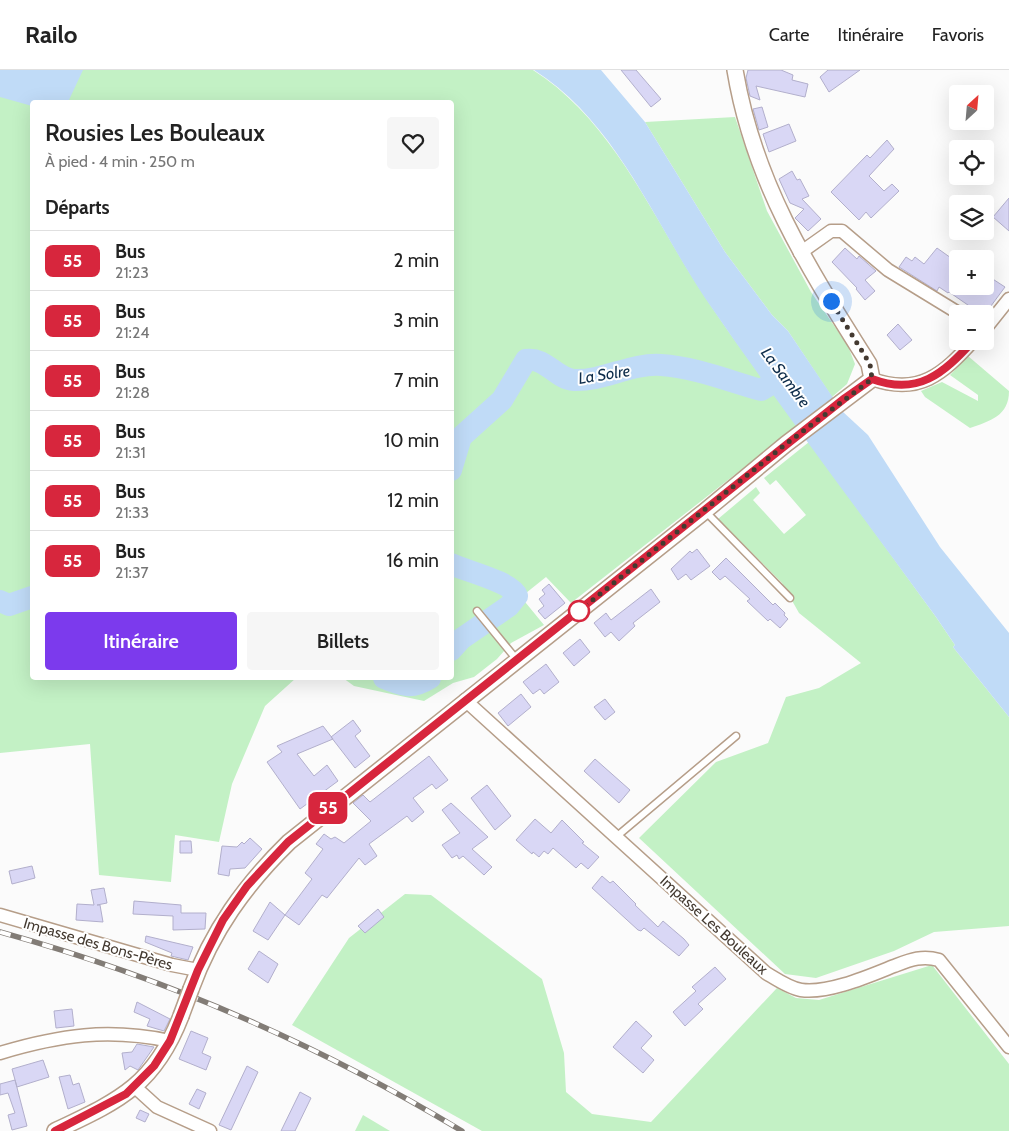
<!DOCTYPE html>
<html lang="fr">
<head>
<meta charset="utf-8">
<style>
	body { margin:0; font-family:Cabin,sans-serif; background:#f6f6f6; color:#222; height:100vh; display:flex; flex-direction:column; font-size:19px; white-space:nowrap }
	* { box-sizing:border-box; margin:0 }
	p { font-size:16px; color:#767676 }
	.icon { flex:none; width:28px; height:28px; fill:none; stroke:currentColor; stroke-width:2; stroke-linecap:round; stroke-linejoin:round }
	.map { position:relative; flex:1; overflow:hidden }
	.drawer { position:absolute; left:30px; top:30px; width:424px; height:580px; display:flex; flex-direction:column; background:#fff; border-radius:5px; box-shadow:0 5px 20px #0002 }
	.drawer>* { flex:none }
	.badge { padding:0 10px; border-radius:8px; font-size:18px; line-height:32px }
	.needle { width:32px; rotate:26deg }
	.tools { position:absolute; left:949px; top:15px; display:grid; gap:10px }
	.tools a { display:grid; place-items:center; width:45px; height:45px; border-radius:5px; background:#fff; box-shadow:0 5px 20px #0002; font-size:25px }
	.you { position:absolute; width:25px; height:25px; margin:-12px; border:4px solid #fff; border-radius:50%; background:#1a73e8; box-shadow:0 0 0 8px #1a73e833 }
	.map>.badge { position:absolute; translate:-50% -50%; box-shadow:0 0 0 2px #fff }
	h2 { padding:0 15px; font-size:19px; line-height:45px }
	.round { display:grid; place-items:center; flex:none; width:52px; height:52px; border-radius:5px; background:#f6f6f6 }
	.summary { display:flex; align-items:center; justify-content:space-between; height:85px; padding:0 15px }
	h1 { font-size:24px; font-weight:600; line-height:38px }
	.button { display:flex; gap:10px; margin-top:auto; padding:10px 15px }
	.button a { flex:1; height:58px; border-radius:5px; background:#7c3aed; color:#fff; font-size:20px; font-weight:600; line-height:58px; text-align:center }
	.button a+a { background:#f6f6f6; color:#222 }
	ul { padding:0; list-style:none }
	li { display:flex; align-items:center; gap:15px; height:60px; padding:0 15px; border-top:1px solid #e0e0e0 }
	li div { flex:1 }
	li b { display:block; font-size:19px }
	li em { font-style:normal }
	li .badge { min-width:55px; font-weight:700; text-align:center }
	header { display:flex; align-items:center; gap:30px; box-sizing:border-box; height:70px; padding:0 25px; background:#fff; border-bottom:1px solid #e0e0e0 }
	header strong { font-size:24px }
	nav { display:flex; gap:28px; margin-inline-start:auto; font-size:18px }
	.map>svg:first-child { display:block }
	.green { fill:#c3f1c5 }
	.water { fill:#c0dbf7 }
	.lines { fill:none; stroke-linecap:round; stroke-linejoin:round }
	.river { stroke:#c0dbf7; stroke-width:22 }
	.building { fill:#d9d7f5; stroke:#b2afcc }
	.service-casing { stroke:#b69e89; stroke-width:9 }
	.minor-casing { stroke:#b69e89; stroke-width:15 }
	.tertiary-casing { stroke:#b69e89; stroke-width:18 }
	.service { stroke:#fff; stroke-width:6 }
	.minor { stroke:#fff; stroke-width:12 }
	.tertiary { stroke:#fff; stroke-width:15 }
	.rail-casing { stroke:#827c76; stroke-width:5.5 }
	.rail { stroke:#fff; stroke-width:4; stroke-dasharray:11; stroke-linecap:butt }
	.tertiary-bridge-casing { stroke:#b69e89; stroke-width:18; stroke-linecap:butt }
	.tertiary-bridge { stroke:#fff; stroke-width:15 }
	.line-casing { stroke:#fff; stroke-width:11 }
	.line { stroke:#d7263d; stroke-width:8 }
	.walk { stroke:#443a31; stroke-width:5; stroke-dasharray:0 9 }
	.stop-dot { fill:#fff; stroke:#d7263d; stroke-width:2.5 }
	.labels { text-anchor:middle; stroke-width:4; stroke-linejoin:round; paint-order:stroke }
	.street-label { font-size:15px; fill:#443a31; stroke:#fff }
	.water-label { font-size:16px; font-style:italic; fill:#0e2d4b; stroke:#fff }
</style>
</head>
<body>
<header>
<strong>Railo</strong>
<nav><a>Carte</a><a>Itinéraire</a><a>Favoris</a></nav>
</header>
<div class="map">
<svg width="1009" height="1061" viewBox="0 0 1009 1061">
	<rect width="100%" height="100%" fill="#fbfbfb"/>
	<path class="green" d="M0,0H533C610,49 649,139 696,213C727,262 763,308 797,356L571,533L546,507L521,527L544,555L511,573L497,589L474,607L453,613L424,631L354,616L343,608H451V32H32V608H296L265,636L232,714L219,772L175,765L171,812L99,805L90,674L0,683Z
		M735,47L767,141L811,222L848,276L855,294L847,314L832,327L788,261L772,245L725,182L645,52Z
		M968,286L1009,321C1009,346 990,351 970,358L925,327L921,321L942,312L978,331V325L950,305Z
		M809,372L936,547L955,575L953,577L1009,647V856L934,862L894,881L816,908L785,904L639,768L716,692L768,673L786,627L819,618L861,593L799,543L782,513L718,449L756,417L760,423L753,430L784,464L806,445L776,410L770,415L764,408Z
		M405,824L431,825L542,909L564,983L566,1022L592,1044L651,1052L777,918L796,928L819,930L932,895L1009,994V1061H482L292,955L349,868Z
		M363,1045L390,1061H355Z"/>
	<path class="water" d="M0,0H83L68,32H32V36L0,27Z
		M534,0H601L645,52L725,182L772,245L788,261L842,341L868,365L940,477L1009,563V647L953,577L955,575L936,547C859,441 779,336 705,228C653,150 616,52 534,0Z"/>
	<g class="lines">
		<path class="river" d="M451,400L461,367L502,330L526,290C546,287 556,309 574,310C604,311 631,293 661,295C694,297 729,311 761,320L786,305
			M451,494C466,501 512,512 517,526L509,536L461,569L451,580
			M0,531L9,535L32,527
			M384,608C403,615 411,620 430,608"/>
	</g>
	<path class="building" d="M621,0H636L661,29L651,37Z
		M748,0H781L793,5L792,10L808,14L805,27L756,16L760,30L750,26L746,8Z
		M828,0H860L829,22L820,7Z
		M762,37L768,57L759,60L753,39Z
		M789,54L796,71L769,82L763,64Z
		M887,70L894,79L869,106L884,121L892,114L899,121L871,148L866,142L859,150L831,122L867,85L870,88Z
		M792,101L797,110L800,109L809,126L802,129L821,149L808,161L795,148L804,139L790,133L779,109Z
		M1009,128V161L993,147Z
		M845,178L857,189L859,186L876,201L865,210L875,221L865,230L856,219L857,218L832,192Z
		M937,178L958,193V216H985V204L1005,217L985,244H981L949,222L948,223L939,217L937,221L899,197L906,187L912,191L915,187L924,194Z
		M898,254L912,270L900,280L887,265Z
		M697,479L710,496L691,510L686,504L678,510L671,499L690,481L692,483Z
		M726,488L773,535L775,533L785,543L784,545L788,549L780,558L770,549L768,551L747,531L750,529L725,506L720,510L712,502Z
		M549,514L565,533L545,549L538,541L544,536L539,529L545,524L542,520Z
		M651,519L660,532L633,553L635,556L619,571L611,562L605,567L594,553L606,543L611,550Z
		M580,569L590,582L574,596L563,583Z
		M546,594L559,612L544,624L540,619L533,624L523,612Z
		M521,624L531,637L508,656L498,643Z
		M605,629L615,642L605,650L594,637Z
		M353,650L361,661L355,666L370,686L355,698L331,667Z
		M323,656L333,669L297,684L314,706L327,695L338,711L300,739L267,692L282,682L277,676Z
		M429,686L448,710L436,719L432,714L413,728L424,742L412,752L407,746L369,774L377,786L365,795L359,788L327,828L322,825L299,855L285,845L268,870L253,861L270,832L285,845L312,809L305,803L323,779L316,774L324,764L331,769L335,767L344,773L371,751L353,733L363,725L370,732Z
		M595,689L630,720L619,733L584,701Z
		M487,715L511,746L495,760L471,728Z
		M451,733L488,767L472,779L492,797L484,805L463,786L459,789L457,785L452,788L442,775L460,763L442,740Z
		M535,749L551,763L562,750L584,772L582,773L599,787L588,799L581,793L576,798L553,778L548,784L544,781L539,787L533,782L532,784L516,770Z
		M250,768L262,779L245,798L230,799L229,806L218,804L222,776L237,777L242,772L244,774Z
		M180,771H191L192,783H180Z
		M32,796L35,808L12,814L9,801Z
		M602,806L610,813L613,811L636,834L635,835L658,857L663,851L684,869L689,875L679,886L644,858L641,861L638,860L592,818Z
		M104,818L107,833L97,835H100L103,852L76,850L77,834L94,835L91,820Z
		M134,831L181,835V843H206L205,859L173,860V846L133,844Z
		M378,839L384,847L365,863L358,856Z
		M146,866L193,877L188,890L171,886L172,883L145,872Z
		M259,881L278,894L268,913L248,899Z
		M715,897L726,909L698,934L703,939L685,956L673,942L696,921L692,917Z
		M137,932L170,949L164,961L147,956L150,949L134,942Z
		M72,939L74,956L56,958L54,941Z
		M636,951L652,966L641,978L654,990L643,1003L613,977Z
		M191,961L208,968L202,983L211,987L206,1000L179,989Z
		M137,974L154,977L138,1000L130,996L125,1000L122,983L132,982Z
		M43,990L49,1007L17,1017L12,999Z
		M247,996L258,1002L231,1060L219,1055Z
		M70,1005L73,1015L79,1013L85,1032L68,1039L59,1007Z
		M15,1010L27,1056L12,1060L8,1045L15,1043L8,1023L0,1025V1014Z
		M197,1019L206,1023L199,1039L189,1034Z
		M300,1022L311,1028L295,1061H281Z
		M140,1040L149,1044L145,1052L136,1048Z"/>
	<g class="lines">
		<g class="service-casing">
			<path id="service" d="M705,441L790,528
				M477,541L517,590
				M616,767L736,666"/>
		</g>
		<g class="minor-casing">
			<path id="minor" d="M800,183L831,161H842L888,200L960,244
				M985,259L1009,229
				M872,309C919,326 943,304 973,271
				M465,630L766,903C776,909 789,918 801,920C828,924 869,906 894,896C910,890 922,885 939,890L1009,977
				M0,845L172,895L198,900
				M0,983C60,965 108,958 170,971
				M135,1017L157,1037L210,1061"/>
		</g>
		<g class="tertiary-casing">
			<path id="tertiary" d="M191,919C212,861 245,815 289,772L705,441L786,374L872,309L869,294C809,199 754,114 735,0
				M55,1061C118,1031 154,1016 181,946"/>
		</g>
		<use href="#service" class="service"/>
		<use href="#minor" class="minor"/>
		<use href="#tertiary" class="tertiary"/>
		<g class="rail-casing">
			<path id="rail" d="M0,862C162,907 318,974 462,1061"/>
		</g>
		<use href="#rail" class="rail"/>
		<g class="tertiary-bridge-casing">
			<path id="tertiary-bridge" d="M181,946L191,919"/>
		</g>
		<use href="#tertiary-bridge" class="tertiary-bridge"/>
	</g>
	<g class="lines">
		<g class="line-casing">
			<path id="line" d="M55,1061L126,1024L154,996L170,971L198,900L223,850L247,816L288,772L845,328L872,309C918,326 943,304 973,271"/>
		</g>
		<use href="#line" class="line"/>
		<path class="walk" d="M579,541L786,374L872,309L870,294L831,231"/>
	</g>
	<circle class="stop-dot" cx="579" cy="541" r="10"/>
	<g class="labels">
		<g class="street-label">
			<text transform="translate(714 855) rotate(42)" y="5">Impasse Les Bouleaux</text>
			<text transform="translate(98 874) rotate(16)" y="5">Impasse des Bons-Pères</text>
		</g>
		<g class="water-label">
			<text transform="translate(604 304) rotate(-9)" y="6">La Solre</text>
			<text transform="translate(786 307) rotate(53)" y="6">La Sambre</text>
		</g>
	</g>
</svg>
<div class="tools">
<a><svg class="needle" viewBox="-14 -14 28 28"><path d="M0-13l5 13h-10z" fill="#e53935"/><path d="M0 13l5-13h-10z" fill="#767676"/></svg></a>
<a><svg class="icon" aria-label="locate" viewBox="0 0 24 24"><circle cx="12" cy="12" r="6"/><path d="M12 2v4M12 18v4M2 12h4M18 12h4"/></svg></a>
<a><svg class="icon" aria-label="layers" viewBox="0 0 24 24"><path d="M12 4l9 5-9 5-9-5zM3 14l9 5 9-5"/></svg></a>
<a>+</a>
<a>−</a>
</div>
<div class="you" style="left:831px;top:231px"></div>
<b class="badge" style="left:328px;top:738px;background:#d7263d;color:#fff">55</b>
<section class="drawer">
<div class="summary"><div><h1>Rousies Les Bouleaux</h1><p>À pied · 4 min · 250 m</p></div><a class="round"><svg class="icon" aria-label="heart" viewBox="0 0 24 24"><path d="M12 20l-8-8c-3-5 5-10 8-4 3-6 11-1 8 4z"/></svg></a></div>
<h2>Départs</h2>
<ul>
<li><span class="badge" style="background:#d7263d;color:#fff">55</span><div><b>Bus</b><p>21:23</p></div><em>2 min</em></li>
<li><span class="badge" style="background:#d7263d;color:#fff">55</span><div><b>Bus</b><p>21:24</p></div><em>3 min</em></li>
<li><span class="badge" style="background:#d7263d;color:#fff">55</span><div><b>Bus</b><p>21:28</p></div><em>7 min</em></li>
<li><span class="badge" style="background:#d7263d;color:#fff">55</span><div><b>Bus</b><p>21:31</p></div><em>10 min</em></li>
<li><span class="badge" style="background:#d7263d;color:#fff">55</span><div><b>Bus</b><p>21:33</p></div><em>12 min</em></li>
<li><span class="badge" style="background:#d7263d;color:#fff">55</span><div><b>Bus</b><p>21:37</p></div><em>16 min</em></li>
</ul>
<div class="button"><a>Itinéraire</a><a>Billets</a></div>
</section>
</div>
</body>
</html>
